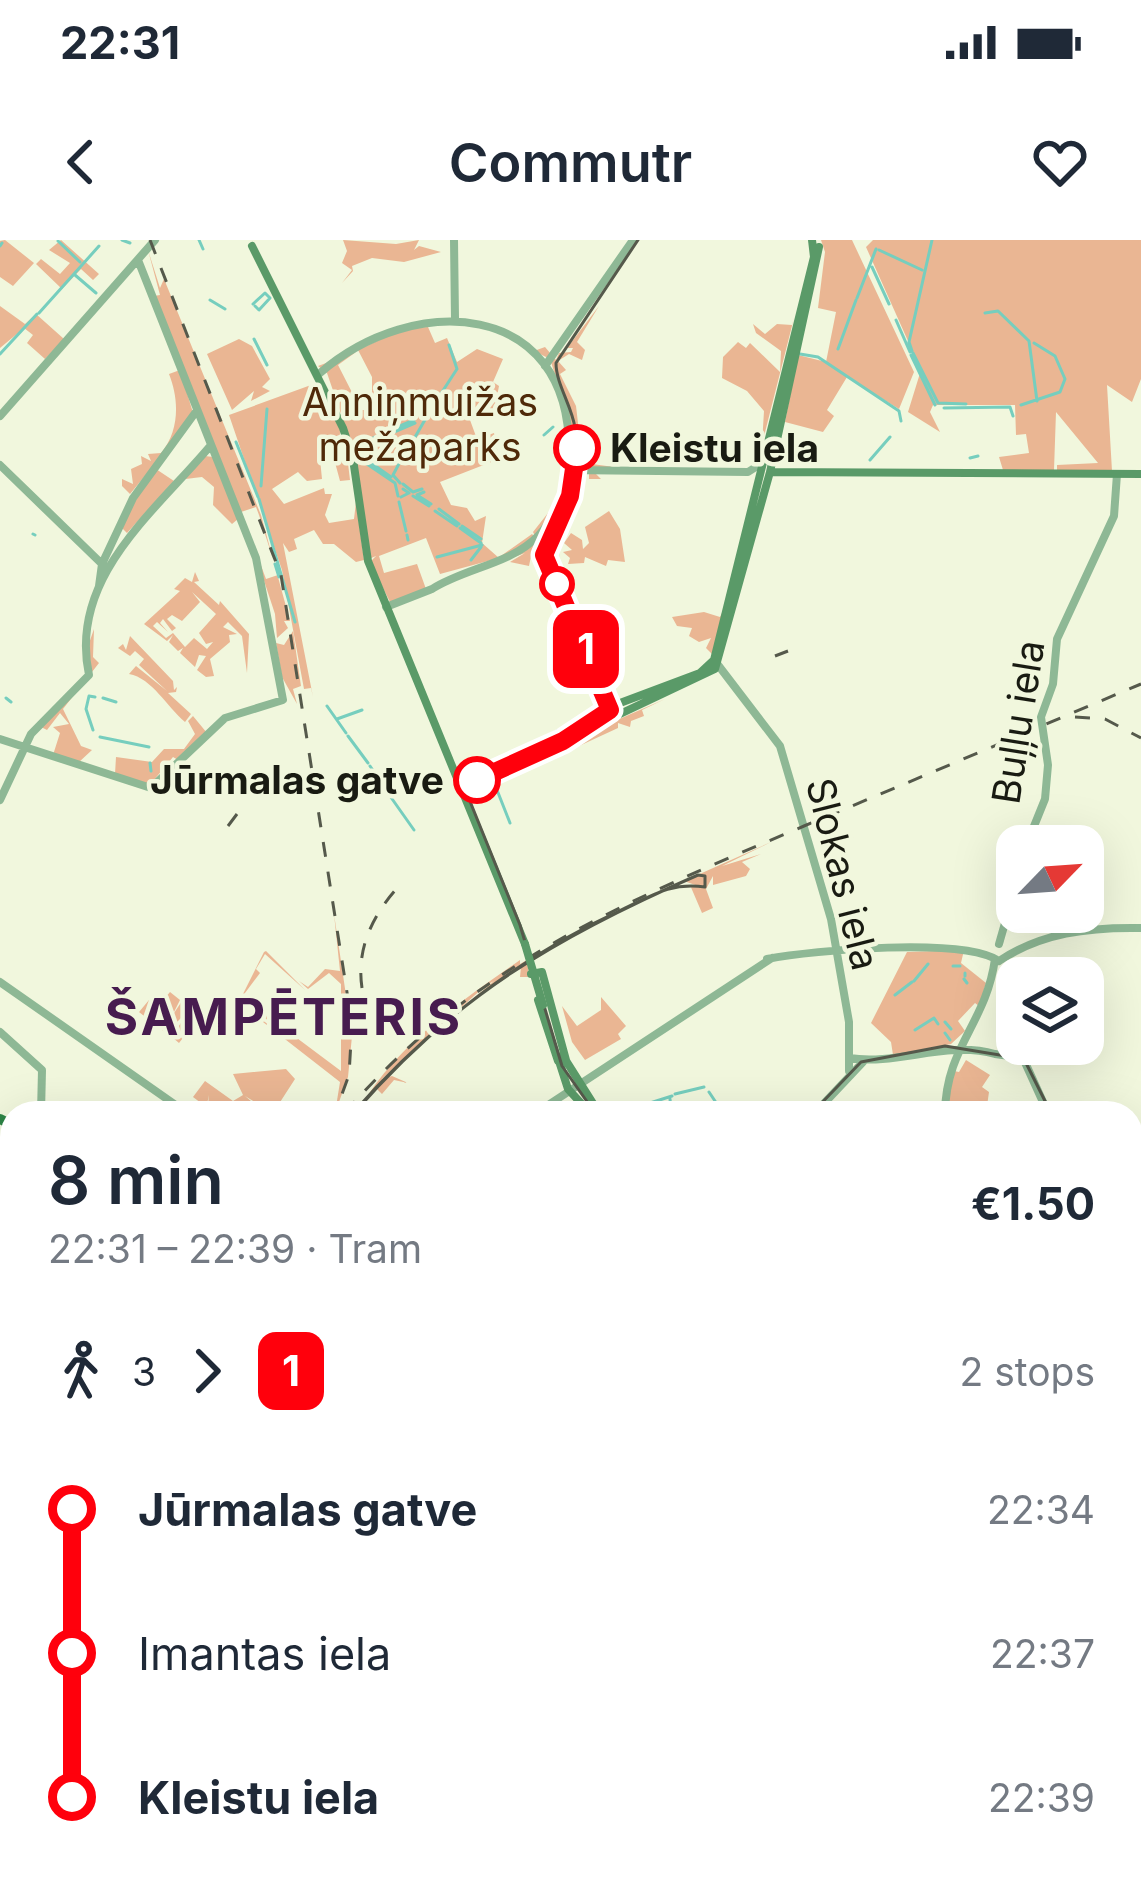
<!DOCTYPE html>
<html lang="en">
<head>
<meta charset="utf-8">
<style>
	body { margin:0; font-family:Inter,sans-serif; background:#f6f6f7; color:#1f2937; height:100vh; display:flex; flex-direction:column; font-size:45px; white-space:nowrap }
	* { box-sizing:border-box; margin:0 }
	p { font-size:39px; color:#747a83 }
	.icon { flex:none; width:66px; height:66px; fill:none; stroke:currentColor; stroke-width:2; stroke-linecap:round; stroke-linejoin:round }
	.map { position:relative; flex:1; overflow:hidden }
	.drawer { position:absolute; left:0px; top:861px; width:1143px; height:792px; display:flex; flex-direction:column; background:#fff; border-radius:36px 36px 0 0; box-shadow:0 12px 48px #0002 }
	.drawer>* { flex:none }
	.badge { padding:0 24px; border-radius:18px; font-size:42px; line-height:78px }
	.needle { width:78px; rotate:65deg }
	.buttons { position:absolute; left:996px; top:585px; display:grid; gap:24px }
	.buttons a { display:grid; place-items:center; width:108px; height:108px; border-radius:24px; background:#fff; box-shadow:0 12px 48px #0002; font-size:60px }
	.map>.badge { position:absolute; translate:-50% -50%; box-shadow:0 0 0 6px #fff }
	.legs { display:flex; align-items:center; gap:18px; height:132px; padding:0 48px; font-size:39px }
	.legs p { margin-inline-start:auto }
	.overview { display:flex; align-items:center; justify-content:space-between; height:204px; padding:0 48px }
	h1 { font-size:66px; font-weight:600; line-height:90px }
	ul { padding:0 48px; list-style:none }
	li { display:flex; align-items:center; gap:42px; height:144px; font-size:45px }
	li i { display:grid; place-items:center; width:18px; height:100%; margin:0 15px; background:currentColor }
	li i::after { content:''; width:30px; height:30px; margin:-15px; border:9px solid; border-radius:50%; background:#fff }
	li p { margin-inline-start:auto }
	li:first-child i { background:linear-gradient(#0000 50%,currentColor 0) }
	li:last-child i { background:linear-gradient(currentColor 50%,#0000 0) }
	.status { display:flex; justify-content:space-between; align-items:center; height:84px; padding:0 60px; background:#fff; direction:ltr }
	.status svg { height:33px; fill:currentColor }
	header { display:flex; justify-content:space-between; align-items:center; height:156px; padding:0 48px; background:#fff; font-size:54px; font-weight:600 }
	.map>svg:first-child { display:block }
	.green { fill:#eab693; fill-rule:evenodd }
	.water { fill:#76cebe }
	.lines { fill:none; stroke-linecap:round; stroke-linejoin:round }
	.stream { stroke:#76cebe; stroke-width:3 }
	.tertiary { stroke:#8eb895; stroke-width:8 }
	.secondary { stroke:#5a9a68; stroke-width:8 }
	.primary { stroke:#2d8446; stroke-width:10 }
	.tram { stroke:#55594b; stroke-width:3 }
	.rail { stroke:#55594b; stroke-width:3; stroke-dasharray:15 15; stroke-linecap:butt }
	.secondary-bridge { stroke:#5a9a68; stroke-width:8 }
	.line-1-casing { stroke:#fff; stroke-width:27 }
	.line-1 { stroke:#ff000c; stroke-width:18 }
	.stop-1-dot { fill:#fff; stroke:#ff000c; stroke-width:6 }
	.labels { text-anchor:middle; stroke-width:9; stroke-linejoin:round; paint-order:stroke }
	.park-label { font-size:39px; fill:#4f2909; stroke:#f1f7dd }
	.stop-label { font-size:39px; font-weight:bold; fill:#191b12; stroke:#f1f7dd; text-anchor:start }
	.street-label { font-size:39px; fill:#191b12; stroke:#f1f7dd }
	.district-label { font-size:51px; font-weight:bold; letter-spacing:3px; fill:#471c4f; stroke:#f1f7dd }
</style>
</head>
<body>
<div class="status"><b>22:31</b><svg viewBox="0 0 49 12"><path d="M0 12V9h3v3zM5 12V6h3v6zM10 12V3h3v9zM15 12V0h3v12zM26 1h20v11H26zM47 4h2v5h-2z"/></svg></div>
<header><svg class="icon" aria-label="back" viewBox="0 0 24 24"><path d="M15 5l-7 7 7 7"/></svg>Commutr<svg class="icon" aria-label="heart" viewBox="0 0 24 24"><path d="M12 20l-8-8c-3-5 5-10 8-4 3-6 11-1 8 4z"/></svg></header>
<div class="map">
<svg width="1141" height="1653" viewBox="0 0 1141 1653">
	<rect width="100%" height="100%" fill="#f1f7dd"/>
	<path class="green" d="M5,0L34,23L13,46L0,37V1Z
		M61,0L99,34L93,40L81,29L62,49L36,24L41,19L60,34L70,23L49,10Z
		M343,0L396,4L419,0L414,10L419,6L441,12L404,22L372,18L352,26L353,31L342,43L352,30L342,23L347,11Z
		M821,0H852L914,132L899,169L847,137L827,170L834,176L823,192L785,182L798,115L826,122L836,72L818,68L825,12Z
		M873,0H1141V139L1132,162L1107,145L1112,231L1057,230V225L1098,223L1056,172L1054,230H1003L999,217L1029,213L1026,194L1016,195L1015,165H933L930,172L940,192L908,172L921,130L866,7Z
		M148,10L160,48L164,39L261,275L290,381H284L288,388L277,398L275,374L243,277L266,339L278,335L259,275L256,267L241,272L154,56L160,55Z
		M0,66L25,84L36,74L64,99L45,119L27,103L33,95L24,88L0,108Z
		M599,66L577,102L585,110L582,120L569,114L558,121L566,130L560,134L576,166L580,200L585,188L589,191L583,199L596,213L592,224L614,227L596,234L601,239H589V234L580,233L586,221L580,219L571,265L548,304L552,308L545,310L553,334L531,316L529,326L510,322L525,313L481,330L532,294L536,298L533,292L548,273L546,296L562,276L579,209L550,119L534,111L545,107L556,120L559,113L571,112L573,108H567Z
		M794,78L762,204L764,171L747,151L722,138L723,117L738,102L746,108L750,103L780,132L781,111L756,93L753,84L765,94L777,84L792,85Z
		M428,87L435,103L447,98L457,122L477,109L503,119L493,142L499,146L493,177L470,180L477,199L494,193L499,219L440,242L451,265L467,268L475,281L486,276L482,303L499,318L440,334L426,298L379,316L384,333L417,324L426,349L391,364L370,322L376,316L369,319L353,209L327,133L318,126L356,112L338,125L361,170H372V137L358,110L405,88Z
		M239,99L252,106L270,139L262,147L270,151L251,161L254,151L232,170L207,114Z
		M180,130L194,176L130,254L122,246V239L133,244L131,229L142,224L141,216L151,221L148,214L161,213C180,190 179,159 169,134Z
		M322,141L341,188L338,204L347,215L350,240L340,241L333,215L320,219L322,239L307,241L298,232L272,249L284,264L324,248L325,254H332L325,275L329,283L354,279L356,262L364,320L356,322L334,304H323L314,290L294,299L297,309L289,312L283,303L313,457L311,448L304,449L282,330L229,175Z
		M205,216L213,217L238,279L232,284L213,265L214,247L202,237L185,239Z
		M156,229L174,241L127,293L122,288L136,256Z
		M609,271L620,289L625,322L608,320L606,326L585,317L584,323L568,324L570,318L563,312L572,310L564,303L571,293L582,300L583,309L589,303L585,287Z
		M195,332L199,341L194,342L219,365L220,361L249,394L247,433L242,396L228,382L223,387L237,394L229,395L230,402L210,419L214,436L206,437L197,430L206,416L199,415L195,427L180,413L183,408L178,411L169,402L173,395L167,401L144,384L180,351L174,349L185,338L192,342ZM192,352L216,374L199,393L206,404L213,402L207,409L194,398L185,407L173,393L166,398L153,386L157,382L168,392L160,383L163,379L172,391L176,388L167,379L172,375L182,381L200,362Z
		M725,367L713,415L706,408L711,398L699,402L689,396L692,388L677,386L672,377L704,372L720,377Z
		M94,389L93,417L99,423L63,469L81,506L92,510L78,523L53,515L60,493L53,487L69,484L60,473L47,490L41,487L90,435L86,412Z
		M293,391L301,446L293,449L297,464L282,437L276,403L284,405Z
		M130,396L173,441L174,450L177,447L176,452L168,453L191,474L185,482C167,467 152,438 129,434L136,426L167,451L139,425L144,419L135,411L130,416L118,408L123,404L126,410Z
		M665,459L642,470L644,476L631,481L630,487L618,483V488L538,525L535,518L544,512Z
		M193,476L207,493L178,520L173,517L149,546L115,534L116,517L152,522L164,509H184L195,494L188,481Z
		M771,602L722,626L761,614L742,622L750,629L746,636L713,645V636L706,649L713,668L702,673L690,645L701,647L684,641Z
		M334,674L352,796L348,837L335,873L340,842L254,775L288,797L241,758L264,712L266,711L305,750L265,714L256,729L260,733L242,757L341,831V744L329,733L308,749L299,741L308,747L325,729L340,731Z
		M964,710L961,723L986,743L979,766L975,763L958,781L965,791L951,804L893,815L891,802L871,783L907,712Z
		M520,720V724L527,720L529,737H520L521,727L462,768L494,741L485,746L382,839L392,836L408,843L394,840L382,854L377,849L368,855C405,799 465,758 520,720Z
		M170,752L180,760L172,776L182,761L213,787L205,798L210,787L200,794L202,785L193,790L196,781L179,803L172,797L189,770L166,793L158,787L163,780L156,775L153,783L139,772L149,760L158,766Z
		M601,757L626,786L618,794L621,799L585,820L572,802L562,766L577,786L601,770Z
		M966,820L990,835L982,847L989,852L986,873L947,868L949,830L959,832Z
		M286,829L295,839L273,873L245,856L265,873L217,863V873H207L209,855L205,873H194L201,863L193,857L205,841L233,861L243,855L233,834Z
		M311,1641H400L454,1653H302Z"/>
	<path class="water" d="M1141,1112V1388L1131,1395V1117Z
		M649,1641H808L800,1653H641Z"/>
	<g class="lines">
		<path class="stream" d="M122,0L130,3
			M199,0L203,9
			M58,1L80,22
			M0,6L2,3
			M879,10L922,30
			M872,27L889,64
			M75,35L96,53
			M857,58L876,9
			M210,60L225,69
			M253,64L265,53L270,58L259,70L255,66
			M39,73L99,6
			M985,73L998,71L1029,101L1037,161
			M896,80L910,112
			M254,99L267,125
			M838,109L856,60
			M912,111L909,102L932,0
			M913,113L938,163L966,164
			M0,114L37,74
			M800,114L818,117L899,171L901,181
			M911,115L935,165
			M1021,165L1060,152L1065,139L1055,116L1034,103
			M944,168L1010,167L1013,176
			M427,175L457,129L449,105
			M393,189L414,180
			M394,192L415,183
			M544,195L553,187
			M236,202L258,257
			M360,204L388,191
			M362,207L390,194
			M364,218L391,237
			M403,218L426,178
			M970,218L978,216
			M870,220L890,197
			M364,222L395,243L398,256
			M400,243L393,235L401,220
			M403,244L413,252L422,249
			M261,246L267,169
			M424,252L417,255L431,264
			M413,256L429,266
			M401,257L409,253L403,249
			M259,259L295,382
			M399,262L406,291
			M439,269L459,284
			M435,271L457,286
			M462,286L481,299
			M460,288L481,303
			M33,294L35,295
			M407,295L408,300
			M437,317L482,305
			M471,320L481,307
			M275,324L279,337
			M6,458L11,462
			M103,458L116,462
			M327,466L346,493
			M337,479L362,470
			M93,490L86,469L89,456L95,457
			M348,496L368,523
			M100,497L149,507
			M150,523L151,531
			M370,526L388,553
			M497,550L510,583
			M390,556L414,590
			M953,726H960
			M965,733V736
			M964,739L967,743
			M914,741L928,724
			M895,755L912,742
			M945,782L951,789
			M915,790L934,778L938,784
			M945,793L950,800
			M709,852L723,873
			M675,854L704,847
			M670,859L671,870
			M649,873L650,863L672,856
			M0,1117L12,1112
			M0,1327L2,1330
			M7,1333L9,1334
			M0,1411L6,1437"/>
		<path class="tertiary" d="M454,0L455,78
			M545,126L633,0
			M320,133C413,52 570,59 569,211C569,241 559,274 538,296C511,324 465,328 432,349
			M0,176L155,0
			M0,225L102,324
			M568,230L748,232L759,225
			M540,318L601,451L608,462L619,463
			M543,322L538,303L550,287
			M99,346L102,324L133,258L195,173
			M386,367L432,349
			M715,421L780,506L831,679L849,782V831
			M0,499L151,548L225,478L283,460L256,318L138,20
			M0,560L31,494L89,435C68,337 156,271 211,205
			M1026,606L1045,559L1048,525L1041,477L1053,444L1057,399L1114,276L1117,234
			M999,704L1017,641
			M767,719C814,710 964,697 999,721
			M999,721C1041,693 1088,687 1141,688
			M0,742L187,873
			M0,792L42,830L41,873
			M995,814L1023,818L1048,873
			M849,818C898,826 945,800 995,814
			M536,873L772,718
			M815,873L863,822
			M945,873C946,806 986,784 995,719
			M0,925L12,930
			M12,1007L5,1041L12,1073
			M0,1243L12,1194
			M0,1279L12,1281
			M0,1606L12,1609
			M160,1641V1653
			M227,1653L231,1641
			M980,1653L981,1641"/>
		<path class="secondary" d="M252,6L343,188L353,219L368,321L525,704
			M770,232L1141,234
			M464,550L473,536L612,466L700,433L714,420L814,17L812,0
			M469,554L473,545L491,535L715,429L770,232L819,7
			M531,734L542,732L566,820
			M538,760L558,821
			M563,816L599,873
			M558,818L568,849L590,873
			M1131,917L1141,913
			M1131,1411L1141,1407
			M702,1641L730,1653
			M538,1653L547,1647L570,1653
			M609,1653L627,1641
			M621,1653L635,1641"/>
		<path class="primary" d="M0,879L12,885
			M1131,1564L1141,1548
			M1071,1641L1090,1653
			M807,1653L817,1641
			M821,1653L825,1641
			M1045,1653L1048,1641"/>
		<path class="tram" d="M353,873C455,756 558,696 698,635L705,636V647C670,642 651,656 619,671C515,719 429,787 354,873
			M595,873L562,826L520,685L465,549L470,540L559,500L609,467L544,310C556,264 583,243 575,188C572,166 556,144 556,123L638,0
			M812,873L861,822L945,806L1024,819L1051,873
			M1131,1412L1141,1408
			M697,1641L725,1653
			M228,1653L232,1641
			M981,1653V1641"/>
		<path class="rail" d="M150,0L281,335L352,784L349,835L335,873
			M775,416L788,411
			M1075,477L1105,479L1141,498
			M228,586L237,574
			M362,748C356,708 373,674 400,645
			M345,873C474,723 627,661 804,586C917,539 1029,491 1141,444
			M1131,960L1141,955
			M12,1295L1,1376L12,1443
			M0,1641L12,1639
			M437,1641L472,1653"/>
		<path class="secondary-bridge" d="M525,704L543,765"/>
	</g>
	<g class="lines">
		<g class="line-1-casing">
			<path id="line-1" d="M477,540L563,501L610,470L544,315L570,256L577,208"/>
		</g>
		<use href="#line-1" class="line-1"/>
	</g>
	<g class="stop-1-dot">
		<circle cx="577" cy="208" r="21"/>
		<circle cx="557" cy="344" r="15"/>
		<circle cx="477" cy="540" r="21"/>
	</g>
	<g class="labels">
		<g class="park-label">
			<text x="420" y="176">Anniņmuižas<tspan x="420" dy="45">mežaparks</tspan></text>
		</g>
		<g class="stop-label">
			<text x="610" y="222">Kleistu iela</text>
			<text x="444" y="554" text-anchor="end">Jūrmalas gatve</text>
		</g>
		<g class="street-label">
			<text transform="translate(1018 482) rotate(-81)" y="14">Buļļu iela</text>
			<text transform="translate(843 634) rotate(76)" y="14">Slokas iela</text>
		</g>
		<g class="district-label">
			<text x="284" y="795">ŠAMPĒTERIS</text>
		</g>
	</g>
</svg>
<div class="buttons">
<a><svg class="needle" viewBox="-14 -14 28 28"><path d="M0-13l5 13h-10z" fill="#e53935"/><path d="M0 13l5-13h-10z" fill="#747a83"/></svg></a>
<a><svg class="icon" aria-label="layers" viewBox="0 0 24 24"><path d="M12 4l9 5-9 5-9-5zM3 14l9 5 9-5"/></svg></a>
</div>
<b class="badge" style="left:586px;top:409px;background:#ff000c;color:#fff">1</b>
<section class="drawer">
<div class="overview"><div><h1>8 min</h1><p>22:31 – 22:39 · Tram</p></div><b>€1.50</b></div>
<div class="legs"><svg class="icon" aria-label="walk" viewBox="0 0 24 24"><circle cx="13" cy="4" r="2"/><path d="M13 8l-2 6 4 7M11 14l-3 7M7 12l3-4h3l4 4"/></svg>3<svg class="icon" aria-label="forward" viewBox="0 0 24 24"><path d="M9 5l7 7-7 7"/></svg><b class="badge" style="background:#ff000c;color:#fff">1</b><p>2 stops</p></div>
<ul>
<li><i style="color:#ff000c"></i><b>Jūrmalas gatve</b><p>22:34</p></li>
<li><i style="color:#ff000c"></i><span>Imantas iela</span><p>22:37</p></li>
<li><i style="color:#ff000c"></i><b>Kleistu iela</b><p>22:39</p></li>
</ul>
</section>
</div>
</body>
</html>
